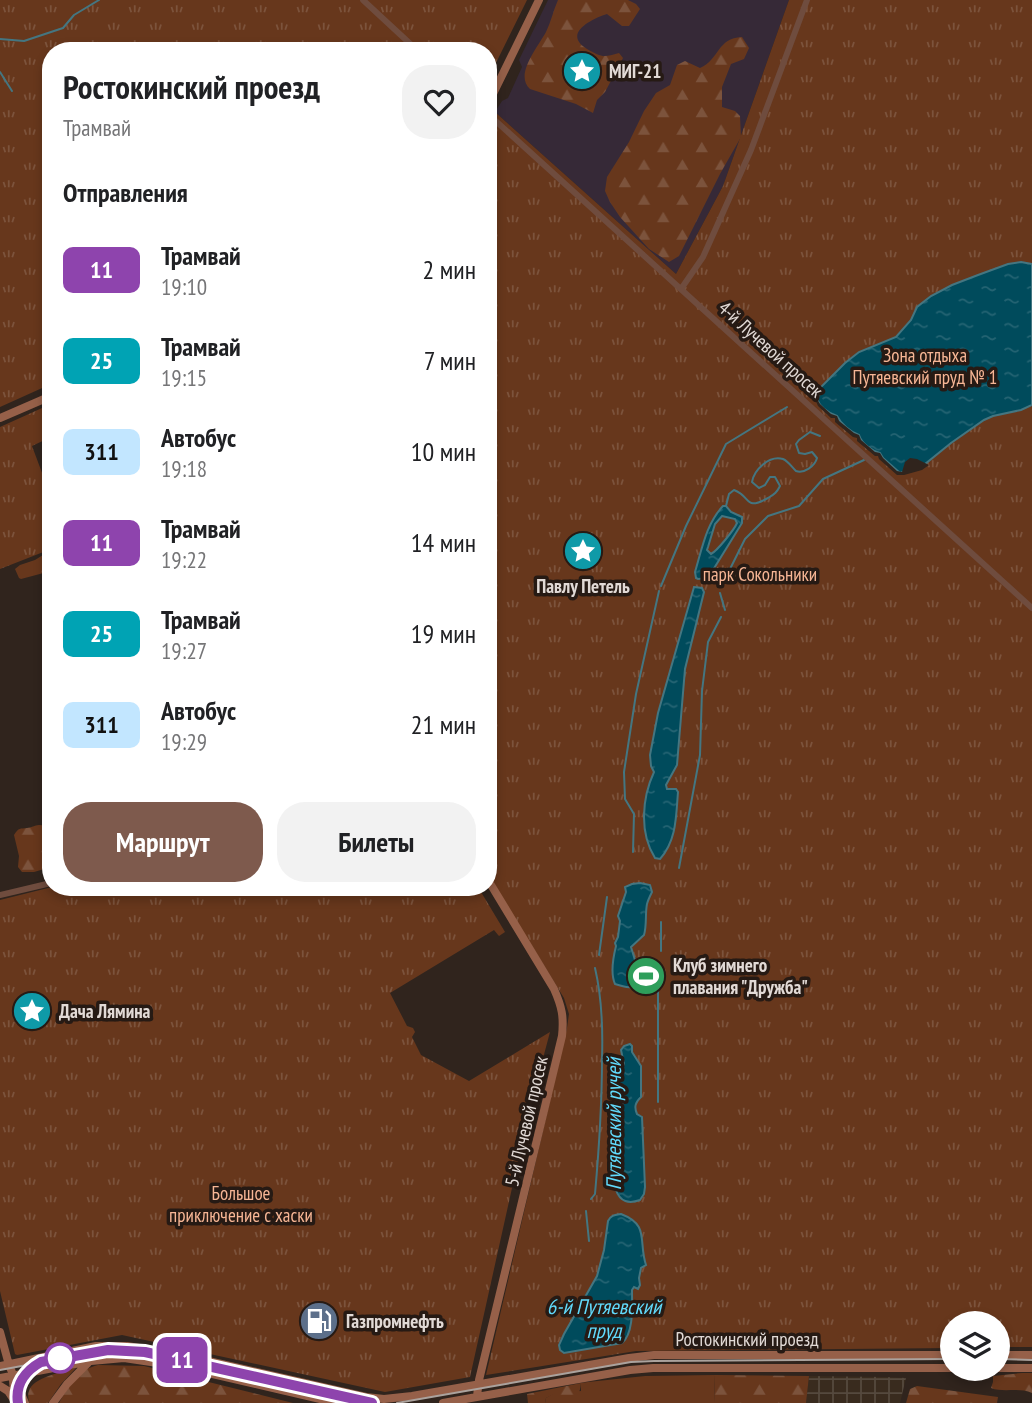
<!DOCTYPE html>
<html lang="ru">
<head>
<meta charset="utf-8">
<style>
	body { margin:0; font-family:"PT Sans Narrow",sans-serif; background:#f2f2f2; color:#202124; height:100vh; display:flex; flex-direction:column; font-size:26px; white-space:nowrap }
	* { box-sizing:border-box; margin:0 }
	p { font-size:23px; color:#757577 }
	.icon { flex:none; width:38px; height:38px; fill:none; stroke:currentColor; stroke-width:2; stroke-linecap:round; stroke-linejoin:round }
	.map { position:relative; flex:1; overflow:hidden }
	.details { position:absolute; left:42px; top:42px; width:455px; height:854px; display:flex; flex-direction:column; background:#fff; border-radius:28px; box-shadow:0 4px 10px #0003 }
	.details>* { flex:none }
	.badge { padding:0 14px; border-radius:10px; font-size:24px; line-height:46px }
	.fabs { position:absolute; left:940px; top:1311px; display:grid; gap:14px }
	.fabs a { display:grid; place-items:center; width:70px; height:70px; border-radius:50%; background:#fff; box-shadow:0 4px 10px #0003; font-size:35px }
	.map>.badge { position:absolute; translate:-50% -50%; box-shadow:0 0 0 4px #fff }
	h2 { padding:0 21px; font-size:26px; line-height:63px }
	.round { display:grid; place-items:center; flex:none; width:74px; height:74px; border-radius:28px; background:#f2f2f2 }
	.summary { display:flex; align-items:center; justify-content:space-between; height:119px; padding:0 21px }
	h1 { font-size:33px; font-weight:800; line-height:52px }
	.primary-button { display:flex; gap:14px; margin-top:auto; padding:14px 21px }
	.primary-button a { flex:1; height:80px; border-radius:28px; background:#7e5a4d; color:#fff; font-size:28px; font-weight:800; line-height:80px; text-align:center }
	.primary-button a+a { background:#f2f2f2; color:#202124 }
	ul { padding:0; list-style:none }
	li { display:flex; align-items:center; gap:21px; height:91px; padding:0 21px }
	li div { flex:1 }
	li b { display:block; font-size:26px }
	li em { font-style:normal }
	li .badge { min-width:77px; font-weight:700; text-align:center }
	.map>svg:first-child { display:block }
	.industrial { fill:url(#industrial-grid) }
	.medical { fill:#362937 }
	.grass { fill:#67371c }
	.forest { fill:url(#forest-firs) }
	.park { fill:url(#park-tufts) }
	.water { fill:url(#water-ripples); stroke:#447681; stroke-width:2; fill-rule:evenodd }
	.pier { fill:#30241d }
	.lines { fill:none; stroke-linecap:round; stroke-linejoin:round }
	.stream { stroke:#447681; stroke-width:2 }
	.street { stroke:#6f4c3e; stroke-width:6 }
	.secondary { stroke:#966049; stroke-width:8 }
	.tram { stroke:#aba29d; stroke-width:2 }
	.line-casing { stroke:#fff; stroke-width:16 }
	.line { stroke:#8e44ad; stroke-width:10 }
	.stop-dot { fill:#fff; stroke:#8e44ad; stroke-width:3.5 }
	.labels { text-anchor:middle; stroke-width:7; stroke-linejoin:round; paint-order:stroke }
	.poi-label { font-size:19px; font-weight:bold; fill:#e2dad6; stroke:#261a14; text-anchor:start }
	.street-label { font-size:19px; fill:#e2dad6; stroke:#261a14 }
	.park-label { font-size:19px; fill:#f7b695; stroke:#261a14 }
	.water-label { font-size:21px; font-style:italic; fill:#61dafc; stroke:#261a14 }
</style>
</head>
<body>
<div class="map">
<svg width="1032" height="1403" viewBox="0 0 1032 1403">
	<defs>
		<pattern id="industrial-grid" width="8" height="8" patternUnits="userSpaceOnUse" patternTransform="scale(1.75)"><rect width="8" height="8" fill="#392b1e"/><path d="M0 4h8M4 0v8" fill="none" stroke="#55493e"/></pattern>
		<pattern id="forest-firs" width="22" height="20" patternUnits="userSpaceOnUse" patternTransform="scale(1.75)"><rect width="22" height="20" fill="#67371c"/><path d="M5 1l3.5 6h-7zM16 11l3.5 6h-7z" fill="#7c533c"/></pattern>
		<pattern id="park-tufts" width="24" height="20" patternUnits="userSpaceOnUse" patternTransform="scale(1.75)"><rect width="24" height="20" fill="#67371c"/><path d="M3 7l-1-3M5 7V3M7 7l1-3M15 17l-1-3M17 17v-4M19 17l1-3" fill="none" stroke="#7c533c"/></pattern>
		<pattern id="water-ripples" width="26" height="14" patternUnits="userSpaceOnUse" patternTransform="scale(1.75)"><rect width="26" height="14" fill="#004b5c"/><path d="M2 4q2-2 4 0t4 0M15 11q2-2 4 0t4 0" fill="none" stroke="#256473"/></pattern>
	</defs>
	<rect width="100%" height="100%" fill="#30241d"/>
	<path class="industrial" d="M809,1376L885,1377L906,1378L900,1403H806Z"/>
	<path class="medical" d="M548,0H789L723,186L676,274L495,112L502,101L508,98L522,67L519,60Z"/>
	<path class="grass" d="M715,1375L714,1403H545L546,1398L556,1392L581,1391V1383L588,1382L645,1376Z"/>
	<path class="forest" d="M558,0H628L636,4L640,9L629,26H622L607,14C591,19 562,34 587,49C601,57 603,58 619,53L623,58L605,92L597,100L593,113L576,104L530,89C514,75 538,47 546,32C551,22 553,11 558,0Z
		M742,37L749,48L744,59L731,64L722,87V107L735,111L740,116L741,137L720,174L679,256L669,262L649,249L620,217L610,202L605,191L607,177L629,142L644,111L656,93L670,85L677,65L685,61L700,68C720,59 717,38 742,37Z
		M51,550V571L21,579L19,578L15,569L20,565L35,560Z
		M39,825L51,826V867L34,872H22L18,867L19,856L14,835C19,827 20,829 27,828C31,828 35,825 39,825Z
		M98,1365L144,1366L293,1403H59C68,1387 79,1369 98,1365Z
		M76,1368L61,1384L48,1403H29C29,1399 27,1395 29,1391C32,1378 64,1371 76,1368Z
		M1022,1373H1032V1393C1019,1387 1004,1393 991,1388L993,1382V1376Z
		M715,1375L809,1376L806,1403H714Z
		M581,1383C580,1401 568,1403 556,1393L546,1398L545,1403H528L527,1394Z
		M917,1386L998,1397L997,1403H906L910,1389Z"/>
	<path class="park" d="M0,0H527L488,79V51H51V384L0,407Z
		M789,0H1032V1347H998V1323H952V1348L636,1351L486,1375L567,1028L569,1014L564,998L488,874V120L495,112L676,274L723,186Z
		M51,404V437L32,446L51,497V549L0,569V427Z
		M52,887H478L505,932L499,936L494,930L390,993L407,1026L413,1028L415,1032L412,1037L421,1055L469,1081L550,1032L530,1107L470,1377L385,1392L122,1335L17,1355L15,1354L0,1291V900Z"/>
	<path class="water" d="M1021,262L1032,264V405L1021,410L993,416L984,420L951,443L925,464L900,473L883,458L880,453C872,451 862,444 859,435C850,432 841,424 837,416C829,413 820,407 817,399L820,394L819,389L845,363L859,352L896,337L911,320L917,307L931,296L952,285L978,275L1008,264Z
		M723,506H726L731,512L742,517V523L708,578L698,579L696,578L695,572C702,549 706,524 723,506ZM722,516L735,519L737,523C734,530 717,551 711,554L707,550L708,547L715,524Z
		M694,587L702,588L704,592L685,669L677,765L666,785L667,789H676L678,792C676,815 677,840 660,859L655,858C639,833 642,798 654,772L651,766L650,755L658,713Z
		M640,883L650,885L652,892C650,896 648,900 647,904C645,914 647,925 644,935L631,947L642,983C635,990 624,987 615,984C610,973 613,958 616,946L615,943L618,937L620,921L618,916L626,892L625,887L632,884Z
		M630,1044L632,1046V1052L641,1066V1097C635,1103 634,1107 637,1114L642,1117L645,1187L644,1194L640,1200C629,1204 620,1202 616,1190L614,1141L617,1116L623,1105V1094L618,1084L619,1074L624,1064L621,1050L624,1046Z
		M621,1214C650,1225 638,1241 646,1265L641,1268L639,1278L640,1285L638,1289L634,1287L632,1290C632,1306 634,1333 622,1343L564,1353L560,1350L559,1345L564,1334L597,1276L604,1250L608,1221C611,1215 615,1215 621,1214Z"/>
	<path class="pier" d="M817,387L820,393L817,399L820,404L831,414L837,416L839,421L854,433L859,435L861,440L875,452L880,453L883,458L897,471L902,472L905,462L910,458L917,459L929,465L922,470L904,475H897L879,459L878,456H875L857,441V438L853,437L835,422V418H831L818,406L814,397L817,394Z"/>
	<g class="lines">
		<path class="stream" d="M0,39L24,41L63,28L74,15L99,0
			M0,72L12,91
			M726,506L729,494L734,490C752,497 744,511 768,498C775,494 777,492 780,486L775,477H770L765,485L759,488L752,482C754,470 769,455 783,459C788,461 792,467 796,471C804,474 815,466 817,458L812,452L805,454L799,453L796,444L799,440L810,432L820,436
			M723,583L745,539L768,516L799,506L823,479L864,460
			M661,586L686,526L726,444L787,407
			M720,593L725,610
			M633,852L634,814L625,799L624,772L636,694L659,591
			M679,868L700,755L702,691L708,642L721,617
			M661,951V922
			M599,955L607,897
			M658,1102V972
			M591,1199L595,1194C599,1149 602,1104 602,1059C603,1028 602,998 595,968
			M586,1211L589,1241"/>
		<path class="street" d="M363,0L418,51
			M488,114L1032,608
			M681,289L703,257L751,150L807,0
			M0,895L51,883"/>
		<path class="secondary" d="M488,104L539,0
			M0,418L51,396
			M0,1332L9,1365L25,1403
			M998,1355H1032
			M0,1366L96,1346H127L182,1355L366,1397L384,1399L412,1396L629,1358L654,1355H952
			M998,1368H1032
			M0,1378L91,1361L124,1358L178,1366L337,1403
			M13,1380L15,1403
			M0,1386L8,1391L14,1400
			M477,1396L479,1380L562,1036C564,1017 562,1007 554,989L488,880
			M53,1403L67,1384L88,1363
			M443,1403L630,1370L653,1368H952"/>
		<path class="tram" d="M998,1359L1032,1360
			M0,1370L108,1350L145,1352L372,1403
			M18,1403C16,1386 23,1373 38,1364
			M397,1403L631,1362L654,1361L952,1359"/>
	</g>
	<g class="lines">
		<g class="line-casing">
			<path id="line" d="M18,1403C15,1385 25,1371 41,1362L108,1350L145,1352L372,1403"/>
		</g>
		<use href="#line" class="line"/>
	</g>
	<defs>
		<g id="sight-disc" transform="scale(2.0125)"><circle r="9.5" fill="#0f9aa8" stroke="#261a14"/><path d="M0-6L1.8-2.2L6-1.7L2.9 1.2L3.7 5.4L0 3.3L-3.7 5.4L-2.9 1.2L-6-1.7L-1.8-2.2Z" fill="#fff"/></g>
		<g id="stadium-disc" transform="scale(2.0125)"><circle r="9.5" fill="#2e9e5b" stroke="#261a14"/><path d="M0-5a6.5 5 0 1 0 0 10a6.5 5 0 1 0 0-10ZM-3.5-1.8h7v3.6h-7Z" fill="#fff"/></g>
		<g id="fuel-disc" transform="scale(2.0125)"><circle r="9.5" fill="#5c6f8a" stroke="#261a14"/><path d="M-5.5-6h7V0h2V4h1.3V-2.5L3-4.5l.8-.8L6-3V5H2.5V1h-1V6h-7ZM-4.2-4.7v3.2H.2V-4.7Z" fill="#fff"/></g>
	</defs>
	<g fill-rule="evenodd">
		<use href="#sight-disc" x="582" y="71"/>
		<use href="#sight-disc" x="583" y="551"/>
		<use href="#stadium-disc" x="646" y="976"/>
		<use href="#sight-disc" x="32" y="1011"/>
		<use href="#fuel-disc" x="319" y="1321"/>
	</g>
	<circle class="stop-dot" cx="60" cy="1358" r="14"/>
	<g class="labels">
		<g class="poi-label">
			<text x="609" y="78">МИГ-21</text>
			<text x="583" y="593" text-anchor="middle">Павлу Петель</text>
			<text x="673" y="972">Клуб зимнего<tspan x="673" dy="22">плавания "Дружба"</tspan></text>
			<text x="59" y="1018">Дача Лямина</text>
			<text x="346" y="1328">Газпромнефть</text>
		</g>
		<g class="street-label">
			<text transform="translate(771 349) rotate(42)" y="7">4-й Лучевой просек</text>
			<text transform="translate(526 1121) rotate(-77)" y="7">5-й Лучевой просек</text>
			<text x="747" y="1346">Ростокинский проезд</text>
		</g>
		<g class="park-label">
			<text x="925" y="362">Зона отдыха<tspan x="925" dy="22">Путяевский пруд № 1</tspan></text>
			<text x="760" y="581">парк Сокольники</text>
			<text x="241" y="1200">Большое<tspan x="241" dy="22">приключение с хаски</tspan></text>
		</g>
		<g class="water-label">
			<text transform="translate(614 1124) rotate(-90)" y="7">Путяевский ручей</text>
			<text x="604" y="1314">6-й Путяевский<tspan x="604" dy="24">пруд</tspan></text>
		</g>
	</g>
</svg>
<div class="fabs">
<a><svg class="icon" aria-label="layers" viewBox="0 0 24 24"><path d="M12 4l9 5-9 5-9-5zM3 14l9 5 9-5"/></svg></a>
</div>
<b class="badge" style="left:182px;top:1360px;background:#8e44ad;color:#fff">11</b>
<section class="details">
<div class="summary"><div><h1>Ростокинский проезд</h1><p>Трамвай</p></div><a class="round"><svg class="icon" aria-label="heart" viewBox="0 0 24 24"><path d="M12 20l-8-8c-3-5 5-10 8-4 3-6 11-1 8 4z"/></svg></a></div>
<h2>Отправления</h2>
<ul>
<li><span class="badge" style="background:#8e44ad;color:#fff">11</span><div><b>Трамвай</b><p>19:10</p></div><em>2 мин</em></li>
<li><span class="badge" style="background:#00a3b4;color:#fff">25</span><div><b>Трамвай</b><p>19:15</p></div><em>7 мин</em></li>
<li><span class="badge" style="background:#c2e6ff;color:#111">311</span><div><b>Автобус</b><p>19:18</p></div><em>10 мин</em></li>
<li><span class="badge" style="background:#8e44ad;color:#fff">11</span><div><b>Трамвай</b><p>19:22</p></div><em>14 мин</em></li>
<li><span class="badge" style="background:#00a3b4;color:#fff">25</span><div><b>Трамвай</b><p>19:27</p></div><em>19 мин</em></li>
<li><span class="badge" style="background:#c2e6ff;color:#111">311</span><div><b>Автобус</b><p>19:29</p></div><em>21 мин</em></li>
</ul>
<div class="primary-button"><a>Маршрут</a><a>Билеты</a></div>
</section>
</div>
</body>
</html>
